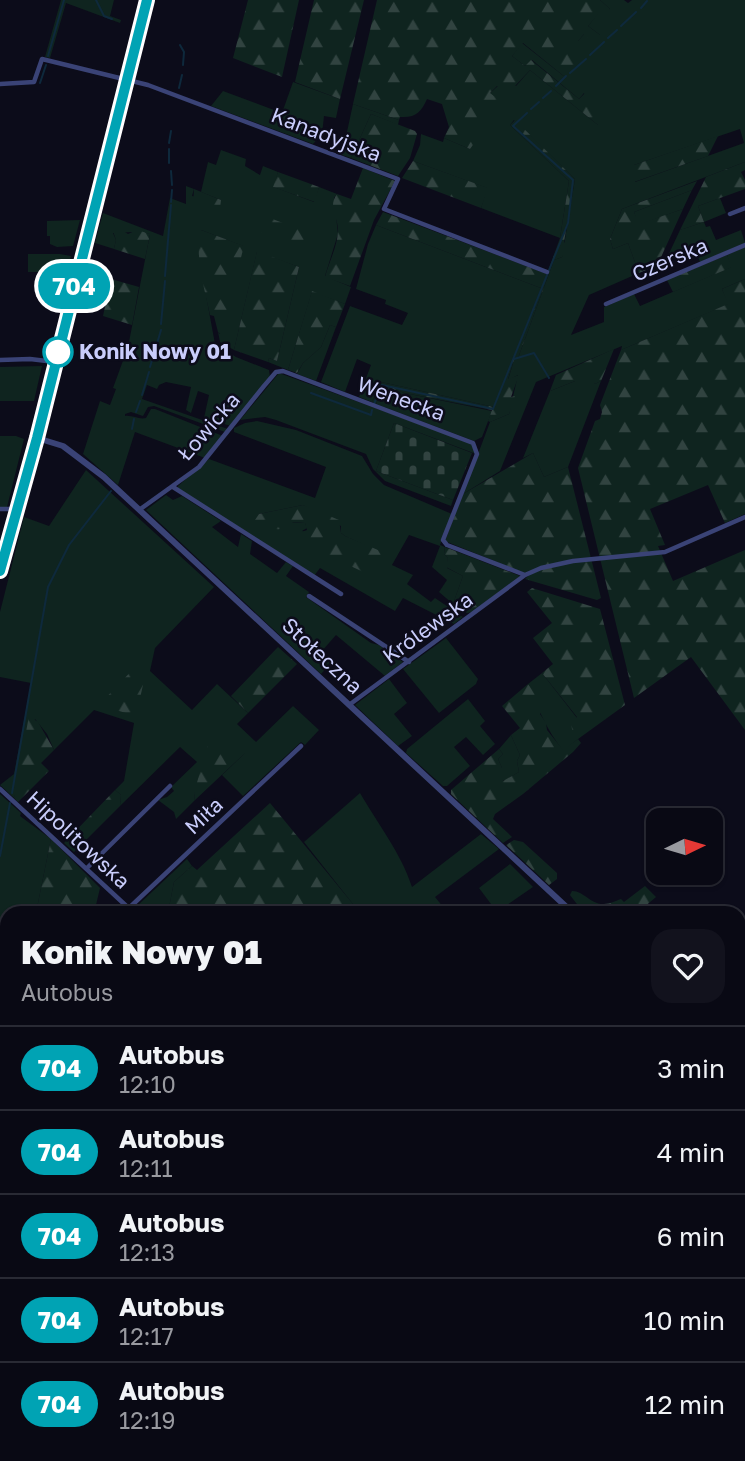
<!DOCTYPE html>
<html lang="pl">
<head>
<meta charset="utf-8">
<style>
	body { margin:0; font-family:"Golos Text",sans-serif; background:#12121d; color:#f1f3f6; height:100vh; display:flex; flex-direction:column; font-size:26px; white-space:nowrap }
	* { box-sizing:border-box; margin:0 }
	p { font-size:23px; color:#999aa0 }
	.icon { flex:none; width:38px; height:38px; fill:none; stroke:currentColor; stroke-width:2; stroke-linecap:round; stroke-linejoin:round }
	.map { position:relative; flex:1; overflow:hidden }
	.sheet { position:absolute; left:0px; top:906px; width:746px; height:555px; display:flex; flex-direction:column; background:#090914; border-radius:21px 21px 0 0; box-shadow:0 2px 5px #0004,0 0 0 2px #292a34 }
	.sheet>* { flex:none }
	.badge { padding:0 14px; border-radius:23px; font-size:24px; line-height:46px }
	.needle { width:46px; rotate:85deg }
	.fabs { position:absolute; left:646px; top:808px; display:grid; gap:14px }
	.fabs a { display:grid; place-items:center; width:77px; height:77px; border-radius:14px; background:#090914; box-shadow:0 2px 5px #0004,0 0 0 2px #292a34; font-size:35px }
	.map>.badge { position:absolute; translate:-50% -50%; box-shadow:0 0 0 4px #fff }
	.round { display:grid; place-items:center; flex:none; width:74px; height:74px; border-radius:21px; background:#12121d }
	.head { display:flex; align-items:center; justify-content:space-between; height:119px; padding:0 21px }
	h1 { font-size:33px; font-weight:800; line-height:52px }
	ul { padding:0; list-style:none }
	li { display:flex; align-items:center; gap:21px; height:84px; padding:0 21px; border-top:2px solid #292a34 }
	li div { flex:1 }
	li b { display:block; font-size:26px }
	li em { font-style:normal }
	li .badge { min-width:77px; font-weight:700; text-align:center }
	.map>svg:first-child { display:block }
	.green { fill:#0f241f; fill-rule:evenodd }
	.forest { fill:url(#forest-firs) }
	.cemetery { fill:url(#cemetery-stones) }
	.lines { fill:none; stroke-linecap:round; stroke-linejoin:round }
	.stream { stroke:#0e293c; stroke-width:2 }
	.minor { stroke:#3a4376; stroke-width:4.5 }
	.tertiary { stroke:#3a4376; stroke-width:6 }
	.primary { stroke:#9c57f4; stroke-width:8 }
	.line-casing { stroke:#fff; stroke-width:16 }
	.line { stroke:#00a3b4; stroke-width:10 }
	.stop-dot { fill:#fff; stroke:#00a3b4; stroke-width:3.5 }
	.labels { text-anchor:middle; stroke-width:5; stroke-linejoin:round; paint-order:stroke }
	.street-label { font-size:21px; fill:#c9cdfb; stroke:#0c0c1a }
	.stop-label { font-size:21px; font-weight:bold; fill:#c9cdfb; stroke:#0c0c1a; text-anchor:start }
</style>
</head>
<body>
<div class="map">
<svg width="745" height="1461" viewBox="0 0 745 1461">
	<defs>
		<pattern id="forest-firs" width="22" height="20" patternUnits="userSpaceOnUse" patternTransform="scale(1.75)"><rect width="22" height="20" fill="#0f241f"/><path d="M5 1l3.5 6h-7zM16 11l3.5 6h-7z" fill="#314340"/></pattern>
		<pattern id="cemetery-stones" width="16" height="16" patternUnits="userSpaceOnUse" patternTransform="scale(1.75)"><rect width="16" height="16" fill="#0f241f"/><path d="M2 7V4a2 2 0 0 1 4 0v3zM10 15v-3a2 2 0 0 1 4 0v3z" fill="#314340"/></pattern>
	</defs>
	<rect width="100%" height="100%" fill="#0c0c1a"/>
	<path class="green" d="M61,0H114L110,16L121,20L120,23L66,3L50,58L45,57Z
		M600,0H624L628,3L632,0H745V162L622,209L610,239L613,249L628,243L639,273L589,295L571,335L604,322V307L634,294L640,306L731,267L727,255L745,247V279L722,289L729,304L621,350L622,346L536,382L500,471L463,494L490,422L509,414L518,375L508,380L514,360L518,358L554,260L562,257L575,179L514,120L510,125L569,181L560,238L481,208L487,188L413,161L420,145L421,134L443,142L444,138L470,149L490,93L498,86L512,83L516,86L530,70L598,125L584,93L579,99L532,60L525,66L512,56L522,43L565,77L578,41L584,34L600,35L588,26L599,12L610,9ZM740,129L744,143L635,182L634,165Z
		M293,82L340,99L336,118L324,116L322,134L313,144L211,106L223,91L282,113Z
		M353,104L399,120L398,125L371,114L351,158L342,155Z
		M221,150L246,159L245,166L260,175L263,166L278,172L274,187L314,202L319,187L337,194L334,198L338,234L325,276L351,287L345,304L312,292L288,370L268,362L269,358L277,361L299,267L257,252L234,350L220,342L218,332L220,334L243,246L201,230L206,295L215,344L236,357L269,370L270,377L231,426L204,418L209,395L198,391L191,413L186,410L191,387L166,382L159,385L157,389L147,385L142,399L228,429L225,432L154,406L148,407L143,416L131,412L125,414V416C133,415 139,420 146,418L151,409H155L223,436L205,458L135,432L118,485L83,454L100,401L110,405L116,389L113,388L128,347L150,234C137,230 126,233 113,233L116,240L114,249L95,243L103,213L163,236L170,198L186,204V186L194,189L192,196L221,200L201,192L208,162L216,165Z
		M692,190L683,209L638,225L634,212Z
		M720,198L726,213L704,222L706,227L710,226L716,240L741,230L745,243L700,262L695,249L665,262L680,230L704,222L698,206Z
		M80,220L73,246L57,247L50,244V236H47V221Z
		M376,225L541,288L494,407L381,382L372,402L359,397L371,365L357,359L345,392L321,382L350,306L402,325L408,313L385,304L386,300L356,289L368,244Z
		M28,254H60L71,256L67,272H28Z
		M330,325L336,327L316,381L297,374L303,363L321,347Z
		M42,366L34,401H0V367Z
		M279,373L471,443L476,454L394,423L376,471L453,500L451,506L385,481L373,469L366,454L276,420L265,417L240,420Z
		M593,378L595,384L601,381L568,467L544,477L533,453L523,458L550,391L575,381Z
		M383,386L405,393L492,411L482,437L474,441L376,404Z
		M257,421L296,430L362,456L373,474L384,485L452,514L440,545L445,547L444,554L448,558L447,568L463,576L453,604L439,592L447,580L432,567L440,546L409,535L392,565L413,575L407,584L431,602L435,598L463,617L454,624L403,598L395,611L320,568L314,576L178,488V486L209,459L315,498L326,467L234,432V428L245,423ZM303,505L341,526V533L345,536L384,554L302,531L307,528L305,523L256,520L259,514Z
		M0,436H16L24,439L7,507H0Z
		M86,470L214,587L155,648L150,671L192,710L217,684L248,713L237,724L256,742L293,706L319,730L305,745L301,742L243,796L222,775L245,753L194,793L195,800L176,819L174,812L158,800L167,797L174,791L171,787L197,762L180,747L120,806L121,795L115,790L124,781L134,723L94,710L54,750L47,734L35,719L14,798L0,785L14,774L31,683L0,677V612L24,517L49,526Z
		M166,495L173,500L182,496L221,521L212,527L238,547L241,534L252,541L250,554L277,573L286,562L293,566L286,576L309,592L306,597L371,643L379,645L403,662L385,676L336,635L322,651L333,661L321,674L146,510Z
		M446,638L478,679L476,684L439,713L403,669Z
		M542,673L577,718L578,739L563,751C547,730 538,709 528,684Z
		M389,679L407,703L394,714L412,736L398,746L355,705Z
		M468,699L485,721L480,726L495,744L483,755L466,737L454,747L470,766L447,786H443L406,753L407,749Z
		M511,735L520,755L517,761L519,772L504,781L501,778L502,768L498,759L503,754L499,749Z
		M360,793C378,824 401,853 412,887L481,834L499,849L435,897L448,913H416L415,906L406,907L410,913L351,914L356,908L304,842Z
		M0,794L21,813L20,816L51,839L36,913L7,914V989L0,987Z
		M187,859L192,866L174,882L168,913H145L137,906Z
		M510,864L533,887L497,912L479,888Z
		M745,1188V1285L741,1288L738,1284V1193Z"/>
	<path class="forest" d="M248,0H299L282,77L233,58Z
		M314,0H364L340,99L295,82Z
		M377,0H600L610,9L604,16L599,13L588,26L600,35L594,43L584,34L578,41L581,44L576,49L583,55L565,77L523,43L512,56L525,66L531,60L579,99L585,93L598,104L594,111L604,119L598,125L530,70L515,86L512,84L505,92L497,86L490,93L503,103L470,149L444,138L449,127L442,104L427,99C421,112 416,118 400,117L399,120L353,104Z
		M371,114L415,131L417,134L410,158L398,176L351,158Z
		M515,120L575,179L564,242L567,245L562,257L554,260L518,358L514,360L508,379L519,375L511,397L515,396L509,414L490,422L488,421L492,410L405,393L383,386L376,404L372,402L381,382L494,407L541,288L376,225L383,212L547,274L560,238L569,181L510,125Z
		M718,136L708,156L634,182V165Z
		M413,161L488,188L481,208L402,178Z
		M745,162V170L741,172L745,180V189L698,206L704,222L680,230L706,177Z
		M363,168L395,181L374,220L350,286L325,277C329,262 337,247 338,232C339,217 327,208 337,194L351,199Z
		M278,172L319,187L315,202L273,187Z
		M697,181L692,190L634,212L639,224L683,209L657,266L639,273L628,243L613,249L610,239L622,209Z
		M194,189L221,200L219,217L193,207Z
		M265,216L311,234L307,250L261,232Z
		M120,229L128,234L137,230L150,234L145,259L114,249L116,240L113,231Z
		M201,230L244,246L221,334L218,332L214,316L210,315C205,290 194,256 201,230Z
		M257,251L299,267L277,361L269,358L268,362L234,350Z
		M727,255L732,267L673,292L667,280Z
		M111,279L139,287L132,325L103,316Z
		M745,279V514L725,523L708,485L650,509L665,545L658,546L673,581L745,550V730L691,657L634,698L578,468L595,421L600,419L602,412L600,405L621,350L728,304L722,289Z
		M312,291L345,304L336,327L330,325L321,347L303,363L297,373L288,370Z
		M614,349L601,381L595,384L592,379L582,383L575,381L550,391L556,375Z
		M533,453L544,477L568,467L601,598L597,600L525,579L529,575L445,541L463,494Z
		M303,505L339,520L341,533L345,536L385,553L372,576L301,543L298,538L299,533L307,530L305,523L293,522C280,535 270,528 255,520L259,514Z
		M445,547L520,576L472,612L467,613L453,604L463,576L446,567L448,558L444,554Z
		M532,588L600,609L625,705L578,739L581,743L573,752L523,794L495,814L493,819L512,837L503,843L451,794V790L499,749L503,754L498,759L502,768L503,781L519,772L517,761L520,755L511,735L520,728L502,706L528,684C535,693 546,702 540,714L546,723L547,730L563,750L578,739L573,734L571,724L577,717L542,673L553,664L533,638L552,623L527,592Z
		M278,647L297,664L248,713L231,696Z
		M141,661L147,667L136,716L99,705Z
		M29,716L38,722L54,750L41,763L49,771L18,802L14,798L15,790Z
		M208,744L245,753L195,800L194,793Z
		M115,790L121,795L120,806L74,852L64,843Z
		M270,803L357,909L351,914H238L230,907L222,913H168L174,882L192,866L197,870Z
		M51,839L100,888L94,913H36Z
		M514,840L523,842L557,873V879L549,885L506,845Z
		M645,886L656,897L637,913H624L617,907L608,913H580V908L570,895L572,891C584,891 591,905 604,904C610,904 615,901 621,899L624,902Z
		M7,1067V1294L0,1323V1095Z
		M118,1454H244L250,1460L259,1454H319L310,1461H184L180,1457L172,1461H116Z"/>
	<path class="cemetery" d="M394,423L472,453L453,500L376,471Z"/>
	<g class="lines">
		<path class="stream" d="M96,0L104,16L112,19
			M641,8L647,1
			M621,26L636,12
			M608,38L617,30
			M180,45L184,52L183,65
			M590,55L604,42
			M48,56L64,0
			M570,73L586,59
			M40,83L46,65
			M556,86L566,76
			M179,88L182,75
			M543,98L551,91
			M531,109L539,102
			M169,143L171,131
			M169,163V149
			M171,171L172,185
			M171,202L172,190
			M165,276L171,205
			M161,324L165,281
			M514,359L534,353L549,378
			M150,367L161,330
			M311,393L371,415L372,410
			M142,395L149,372
			M374,404L382,385L493,409L568,223L573,180L513,126L527,113
			M136,412L140,401
			M132,429L134,419
			M12,793L48,587L69,545L111,491
			M0,856L10,803
			M262,1454L265,1461
			M113,1461L114,1454"/>
		<path class="minor" d="M0,84L34,82L42,59L148,85L398,179L384,209L547,272
			M730,214L745,208
			M606,304L745,245
			M0,360L30,359L55,362
			M173,487L341,594
			M0,509H16
			M139,510L199,467L264,386L276,372L283,371L473,443L477,454L443,540L447,545L525,575
			M309,596L409,662
			M349,705L525,575L541,568L573,561L665,552L745,517
			M0,789L135,914
			M87,868L170,786
			M129,908L301,746
			M738,1022L745,1015
			M738,1384L745,1380
			M240,1454H254
			M108,1461L109,1454
			M415,1461L424,1454"/>
		<path class="tertiary" d="M37,438L63,446L104,477L574,914
			M738,1065L745,1072"/>
		<path class="primary" d="M0,571L37,438L147,0"/>
	</g>
	<g class="lines">
		<g class="line-casing">
			<path id="line" d="M0,571L37,438L147,0"/>
		</g>
		<use href="#line" class="line"/>
	</g>
	<circle class="stop-dot" cx="58" cy="352" r="14"/>
	<g class="labels">
		<g class="street-label">
			<text transform="translate(326 135) rotate(21)" y="7">Kanadyjska</text>
			<text transform="translate(670 260) rotate(-23)" y="7">Czerska</text>
			<text transform="translate(401 399) rotate(20)" y="7">Wenecka</text>
			<text transform="translate(209 427) rotate(-49)" y="7">Łowicka</text>
			<text transform="translate(428 628) rotate(-36)" y="7">Królewska</text>
			<text transform="translate(322 656) rotate(43)" y="7">Stołeczna</text>
			<text transform="translate(204 816) rotate(-43)" y="7">Miła</text>
			<text transform="translate(78 840) rotate(43)" y="7">Hipolitowska</text>
		</g>
		<g class="stop-label">
			<text x="79" y="359">Konik Nowy 01</text>
		</g>
	</g>
</svg>
<div class="fabs">
<a><svg class="needle" viewBox="-14 -14 28 28"><path d="M0-13l5 13h-10z" fill="#e53935"/><path d="M0 13l5-13h-10z" fill="#999aa0"/></svg></a>
</div>
<b class="badge" style="left:74px;top:286px;background:#00a3b4;color:#fff">704</b>
<section class="sheet">
<div class="head"><div><h1>Konik Nowy 01</h1><p>Autobus</p></div><a class="round"><svg class="icon" aria-label="heart" viewBox="0 0 24 24"><path d="M12 20l-8-8c-3-5 5-10 8-4 3-6 11-1 8 4z"/></svg></a></div>
<ul>
<li><span class="badge" style="background:#00a3b4;color:#fff">704</span><div><b>Autobus</b><p>12:10</p></div><em>3 min</em></li>
<li><span class="badge" style="background:#00a3b4;color:#fff">704</span><div><b>Autobus</b><p>12:11</p></div><em>4 min</em></li>
<li><span class="badge" style="background:#00a3b4;color:#fff">704</span><div><b>Autobus</b><p>12:13</p></div><em>6 min</em></li>
<li><span class="badge" style="background:#00a3b4;color:#fff">704</span><div><b>Autobus</b><p>12:17</p></div><em>10 min</em></li>
<li><span class="badge" style="background:#00a3b4;color:#fff">704</span><div><b>Autobus</b><p>12:19</p></div><em>12 min</em></li>
</ul>
</section>
</div>
</body>
</html>
